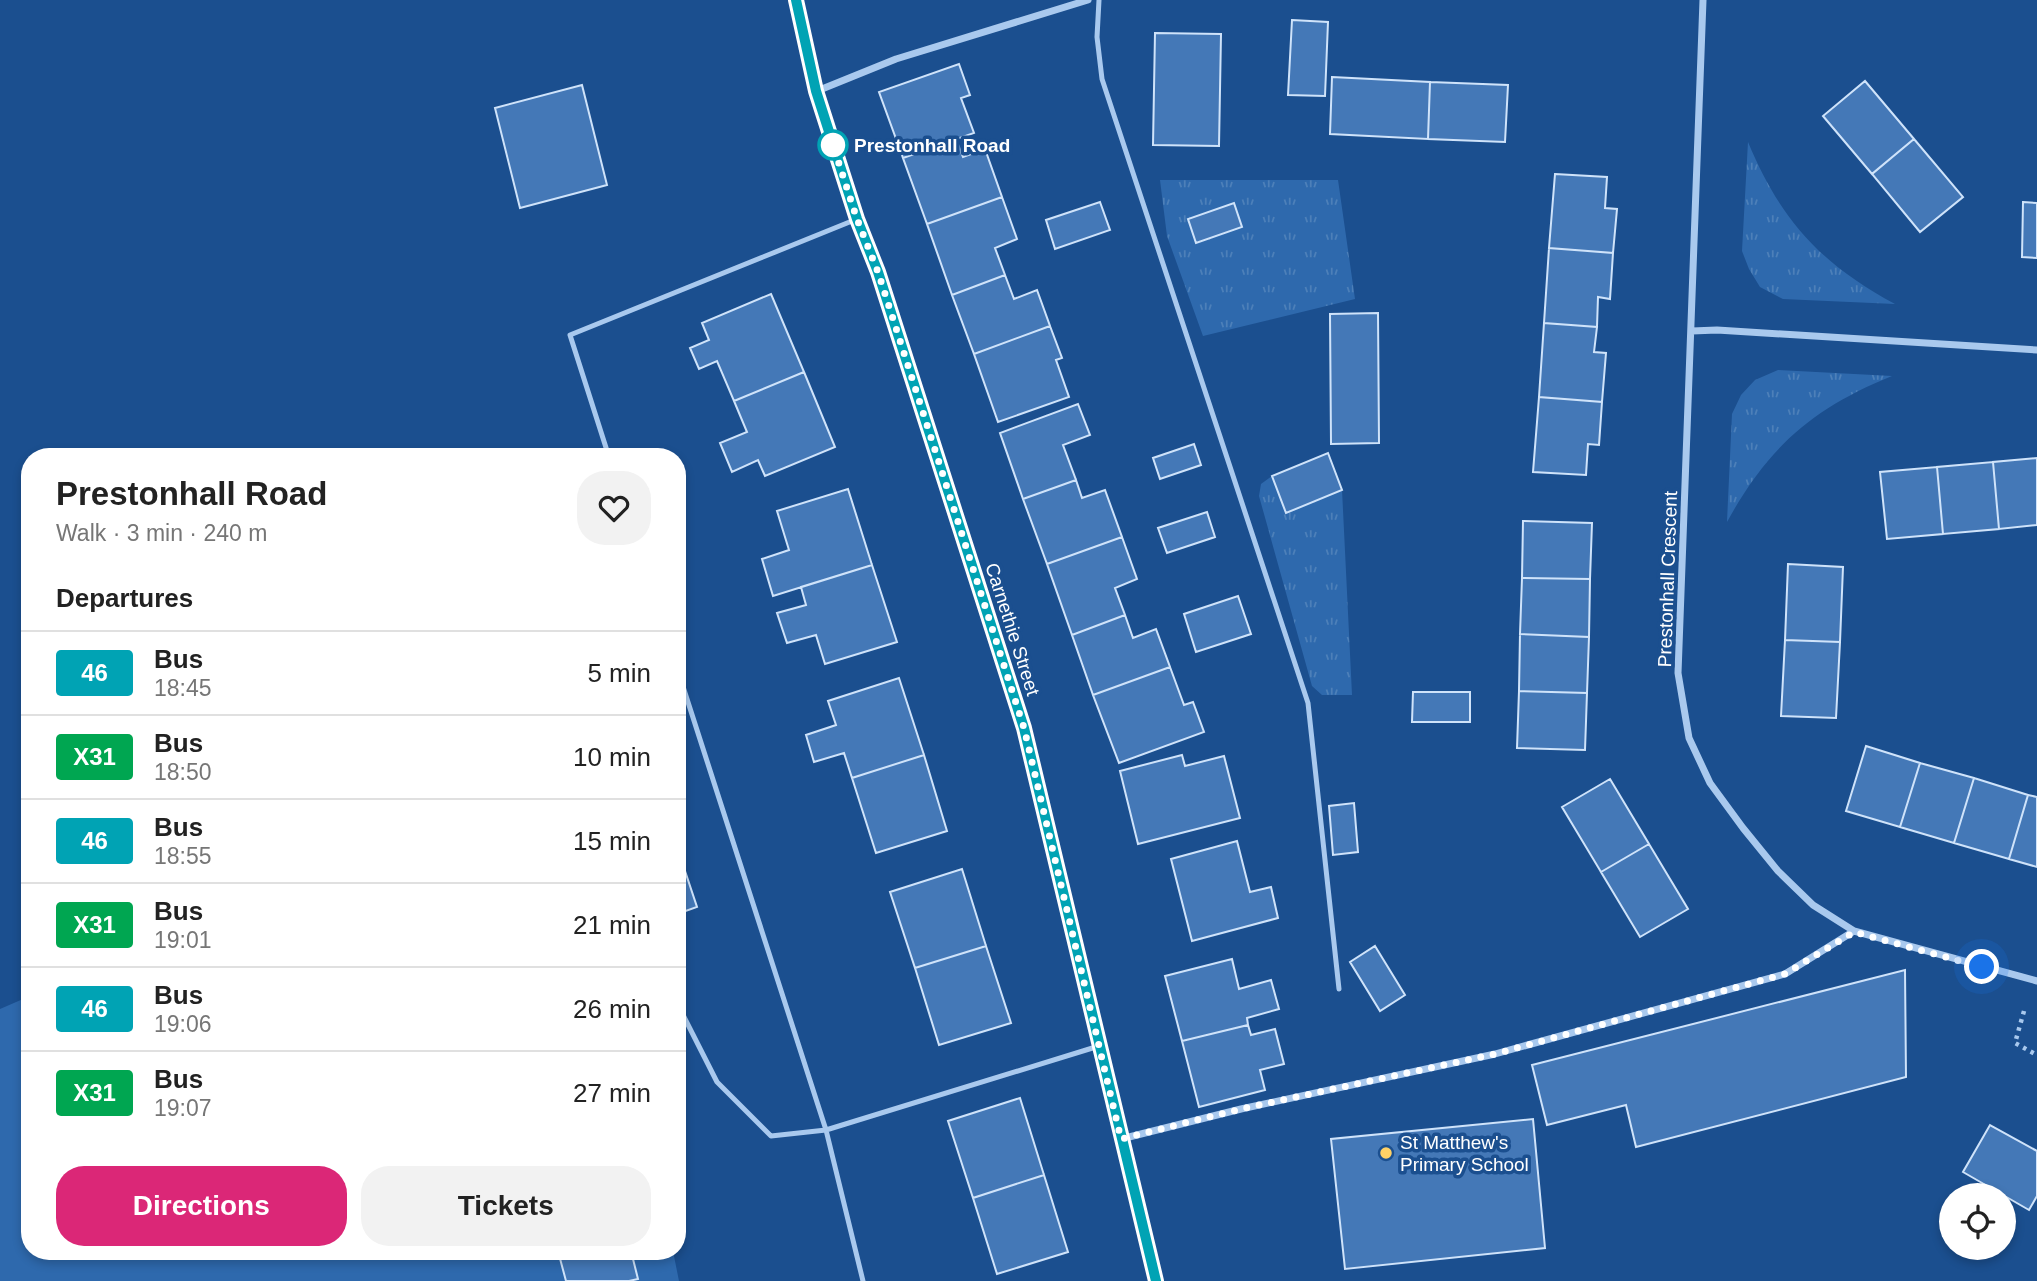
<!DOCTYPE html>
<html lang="en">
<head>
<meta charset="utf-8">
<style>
	body { margin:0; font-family:Arial,sans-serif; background:#f2f2f2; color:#222; height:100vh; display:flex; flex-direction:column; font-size:26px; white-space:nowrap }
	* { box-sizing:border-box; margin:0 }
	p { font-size:23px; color:#767676 }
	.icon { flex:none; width:38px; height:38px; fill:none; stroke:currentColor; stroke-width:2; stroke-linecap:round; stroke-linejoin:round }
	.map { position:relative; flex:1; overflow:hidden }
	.sheet { position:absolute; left:21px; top:448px; width:665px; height:812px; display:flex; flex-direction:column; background:#fff; border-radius:28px; box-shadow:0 4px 10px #0003 }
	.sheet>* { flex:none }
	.badge { padding:0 14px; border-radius:5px; font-size:24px; line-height:46px }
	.buttons { position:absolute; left:1939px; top:1183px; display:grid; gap:14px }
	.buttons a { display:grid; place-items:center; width:77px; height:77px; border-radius:50%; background:#fff; box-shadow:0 4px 10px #0003; font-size:35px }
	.you { position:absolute; width:35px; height:35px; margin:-18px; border:5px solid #fff; border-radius:50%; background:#1a73e8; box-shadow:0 0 0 10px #1a73e833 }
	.map>.badge { position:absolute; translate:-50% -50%; box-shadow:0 0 0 4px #fff }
	h2 { padding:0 35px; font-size:26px; line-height:63px }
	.round { display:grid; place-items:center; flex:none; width:74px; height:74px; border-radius:28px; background:#f2f2f2 }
	.head { display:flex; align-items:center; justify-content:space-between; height:119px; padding:0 35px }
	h1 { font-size:33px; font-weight:600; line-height:52px }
	.button { display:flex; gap:14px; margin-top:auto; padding:14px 35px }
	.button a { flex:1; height:80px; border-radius:28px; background:#db2777; color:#fff; font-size:28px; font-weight:600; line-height:80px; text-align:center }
	.button a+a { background:#f2f2f2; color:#222 }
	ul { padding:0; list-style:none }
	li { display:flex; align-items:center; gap:21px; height:84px; padding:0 35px; border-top:2px solid #e0e0e0 }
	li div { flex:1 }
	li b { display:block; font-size:26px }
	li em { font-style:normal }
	li .badge { min-width:77px; font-weight:700; text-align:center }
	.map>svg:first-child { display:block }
	.grass { fill:url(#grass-tufts) }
	.green { fill:#2e69ad }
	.building { fill:#4478b7; stroke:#cfe3fa; stroke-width:2 }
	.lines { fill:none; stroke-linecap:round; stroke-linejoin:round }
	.path { stroke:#a9c9ee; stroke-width:4.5; stroke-dasharray:3.5 5; stroke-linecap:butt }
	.lane { stroke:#a9c9ee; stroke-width:5 }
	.street { stroke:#a9c9ee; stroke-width:7 }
	.secondary { stroke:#d6e6fa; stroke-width:14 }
	.line-casing { stroke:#fff; stroke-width:16 }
	.line { stroke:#00a3b4; stroke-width:10 }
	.walk { stroke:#fff; stroke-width:7; stroke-dasharray:0 12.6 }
	.stop-dot { fill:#fff; stroke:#00a3b4; stroke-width:3.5 }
	.poi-dot { fill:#ffd166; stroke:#1b4f8f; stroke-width:2.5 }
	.labels { text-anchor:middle; stroke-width:7; stroke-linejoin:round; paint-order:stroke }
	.stop-label { font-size:19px; font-weight:bold; fill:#fff; stroke:#1b4f8f; text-anchor:start }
	.street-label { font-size:19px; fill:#fff; stroke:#1b4f8f }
	.poi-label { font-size:19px; fill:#fff; stroke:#1b4f8f; text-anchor:start }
</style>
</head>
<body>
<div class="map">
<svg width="2037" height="1281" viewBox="0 0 2037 1281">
	<defs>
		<pattern id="grass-tufts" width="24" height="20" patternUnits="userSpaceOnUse" patternTransform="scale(1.75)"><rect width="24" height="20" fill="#2e69ad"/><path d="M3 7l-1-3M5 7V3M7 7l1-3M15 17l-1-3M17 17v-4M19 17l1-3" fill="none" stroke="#4d80b9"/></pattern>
	</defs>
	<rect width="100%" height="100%" fill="#1b4f8f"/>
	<path class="grass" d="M1748,142C1781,221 1821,264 1895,304L1783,299L1760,287L1749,269L1742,251Z
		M1160,180H1338L1355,299L1203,336L1167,236Z
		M1778,370L1892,376C1813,408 1768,447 1727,522L1732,414L1741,395L1755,380Z
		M1272,476L1287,513L1342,490L1352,695H1322L1312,686L1259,496L1261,484Z"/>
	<path class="green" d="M30,996V1251H673L679,1281H0V1009Z"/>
	<path class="building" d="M1292,20L1328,22L1325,96L1288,95Z
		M1155,33L1221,34L1219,146L1153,145Z
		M959,64L970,95L961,98L974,133L903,158L879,92Z
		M1332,77L1430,82L1428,139L1330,134Z
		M1865,81L1914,139L1872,174L1823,116Z
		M1430,82L1508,85L1505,142L1428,139Z
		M582,85L607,185L520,208L495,108Z
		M956,139L963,157L985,149L1002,197L927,224L903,158Z
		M1914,139L1963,197L1920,232L1872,174Z
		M1555,174L1607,177L1605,208L1617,209L1613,253L1549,248Z
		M1002,197L1017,239L995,248L1005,275L952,295L927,224Z
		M1100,202L1110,230L1055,249L1046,220Z
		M2023,202L2037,203V258L2022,257Z
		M1234,203L1242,227L1196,243L1188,219Z
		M1549,248L1613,253L1610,299L1598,297L1597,327L1544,323Z
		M1005,275L1014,299L1037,290L1050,326L974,354L952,295Z
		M771,294L804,372L734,401L717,361L699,369L690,348L709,340L702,323Z
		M1378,313L1379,443L1331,444L1330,314Z
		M1544,323L1597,327L1594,352L1606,353L1602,402L1539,397Z
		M1050,326L1062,358L1056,360L1069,397L998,422L974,354Z
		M804,372L835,447L765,476L758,460L732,472L720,443L747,432L734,401Z
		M1539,397L1602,402L1599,445L1588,444L1586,475L1533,472Z
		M1078,404L1090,435L1063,445L1076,480L1023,499L1000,433Z
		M1194,444L1201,465L1160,479L1153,458Z
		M1328,453L1342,490L1286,513L1272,476Z
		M2037,458V525L1999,529L1993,462Z
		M1993,462L1999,529L1943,534L1937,467Z
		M1937,467L1943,534L1887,539L1880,472Z
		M1076,480L1082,498L1105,490L1122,537L1047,564L1023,499Z
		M848,489L872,565L773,596L762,559L789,550L777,511Z
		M1207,512L1215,537L1167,553L1158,528Z
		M1523,521L1592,523L1590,579L1522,578Z
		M1122,537L1137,579L1115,588L1125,615L1072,635L1047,564Z
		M1788,564L1843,567L1840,642L1785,640Z
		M872,565L897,642L825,664L816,635L787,643L777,613L806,605L801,587Z
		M1522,578L1590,579L1589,637L1520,634Z
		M1238,596L1251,634L1196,652L1184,614Z
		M1125,615L1133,638L1156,629L1170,667L1093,695L1072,635Z
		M1520,634L1589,637L1587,693L1519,691Z
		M1785,640L1840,642L1836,718L1781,716Z
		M1170,667L1184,705L1193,702L1204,732L1119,763L1093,695Z
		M899,678L924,755L852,778L844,753L814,762L806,735L836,725L828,701Z
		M1519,691L1587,693L1585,750L1517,748Z
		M1413,692H1470V722H1412Z
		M1866,746L1920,763L1900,827L1846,811Z
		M924,755L947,831L876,853L852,778Z
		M1182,755L1185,766L1224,756L1240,818L1138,844L1120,771Z
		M1920,763L1974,778L1954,843L1900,827Z
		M1974,778L2028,795L2009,859L1954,843Z
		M1610,779L1649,844L1601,872L1562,807Z
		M2028,795L2037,797V867L2009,859Z
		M1354,803L1358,852L1333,855L1329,806Z
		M1237,841L1250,892L1271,887L1278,918L1192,941L1171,859Z
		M1649,844L1688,909L1640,937L1601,872Z
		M677,847L697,907L677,914Z
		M962,869L986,946L915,968L890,892Z
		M986,946L1011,1023L939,1045L915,968Z
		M1375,946L1405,995L1380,1011L1350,962Z
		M1232,959L1239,989L1271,980L1279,1009L1247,1018L1248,1025L1182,1041L1165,976Z
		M1905,970L1906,1077L1636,1147L1626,1105L1547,1125L1532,1065Z
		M1248,1025L1251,1035L1275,1029L1284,1064L1260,1070L1265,1090L1199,1107L1182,1041Z
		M1020,1098L1044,1175L973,1198L948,1121Z
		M1533,1119L1545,1248L1345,1269L1331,1139Z
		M1990,1125L2037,1151V1196L2029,1210L1963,1172Z
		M1044,1175L1068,1252L997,1274L973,1198Z
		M558,1251H631L638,1279L629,1281H566Z"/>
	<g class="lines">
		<path class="path" d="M2024,1011L2015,1043L2037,1055"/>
		<path class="lane" d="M1099,0L1097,37L1102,79L1308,703L1339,989
			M609,457L570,335L857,219
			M677,668L826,1130L863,1281
			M677,1003L717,1082L771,1136L826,1130L1099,1046"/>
		<path class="street" d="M1703,0L1678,673L1689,738L1710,783L1743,828L1778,871L1813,905L1854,931L2037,981
			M817,91L896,59L1088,0
			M1692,331L1717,330L2037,350
			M1121,1139L1241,1109L1495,1054L1785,974L1854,931"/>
		<path class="secondary" d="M796,0L816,91L857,219L878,272L1024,728L1156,1281"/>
	</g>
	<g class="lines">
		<g class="line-casing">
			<path id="line" d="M796,0L816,91L857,219L878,272L1024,728L1156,1281"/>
		</g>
		<use href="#line" class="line"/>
		<path class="walk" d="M833,145L832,142L857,219L878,272L1024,728L1121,1139L1241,1109L1495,1054L1785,974L1854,932L1982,967"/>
	</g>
	<circle class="stop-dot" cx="833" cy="145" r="14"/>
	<circle class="poi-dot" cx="1386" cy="1153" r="7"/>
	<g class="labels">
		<g class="stop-label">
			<text x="854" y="152">Prestonhall Road</text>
		</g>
		<g class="street-label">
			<text transform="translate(1667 579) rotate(-88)" y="7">Prestonhall Crescent</text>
			<text transform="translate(1013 629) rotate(72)" y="7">Carnethie Street</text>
		</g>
		<g class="poi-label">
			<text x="1400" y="1149">St Matthew's<tspan x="1400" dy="22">Primary School</tspan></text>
		</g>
	</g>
</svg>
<div class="buttons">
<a><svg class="icon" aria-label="locate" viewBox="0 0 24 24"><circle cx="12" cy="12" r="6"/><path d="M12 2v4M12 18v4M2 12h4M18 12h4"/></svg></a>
</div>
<div class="you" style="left:1982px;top:967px"></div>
<section class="sheet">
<div class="head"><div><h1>Prestonhall Road</h1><p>Walk · 3 min · 240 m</p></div><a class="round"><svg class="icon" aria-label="heart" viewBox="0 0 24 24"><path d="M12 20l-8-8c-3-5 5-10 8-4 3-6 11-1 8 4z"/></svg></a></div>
<h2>Departures</h2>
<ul>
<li><span class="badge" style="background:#00a3b4;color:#fff">46</span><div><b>Bus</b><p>18:45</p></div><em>5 min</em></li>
<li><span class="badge" style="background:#00a651;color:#fff">X31</span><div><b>Bus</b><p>18:50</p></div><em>10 min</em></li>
<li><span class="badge" style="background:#00a3b4;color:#fff">46</span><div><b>Bus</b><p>18:55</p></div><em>15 min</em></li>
<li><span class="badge" style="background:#00a651;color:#fff">X31</span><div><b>Bus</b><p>19:01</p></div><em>21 min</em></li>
<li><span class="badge" style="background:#00a3b4;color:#fff">46</span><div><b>Bus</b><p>19:06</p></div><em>26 min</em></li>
<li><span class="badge" style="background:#00a651;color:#fff">X31</span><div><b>Bus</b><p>19:07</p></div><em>27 min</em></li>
</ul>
<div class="button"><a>Directions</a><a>Tickets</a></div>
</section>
</div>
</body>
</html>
